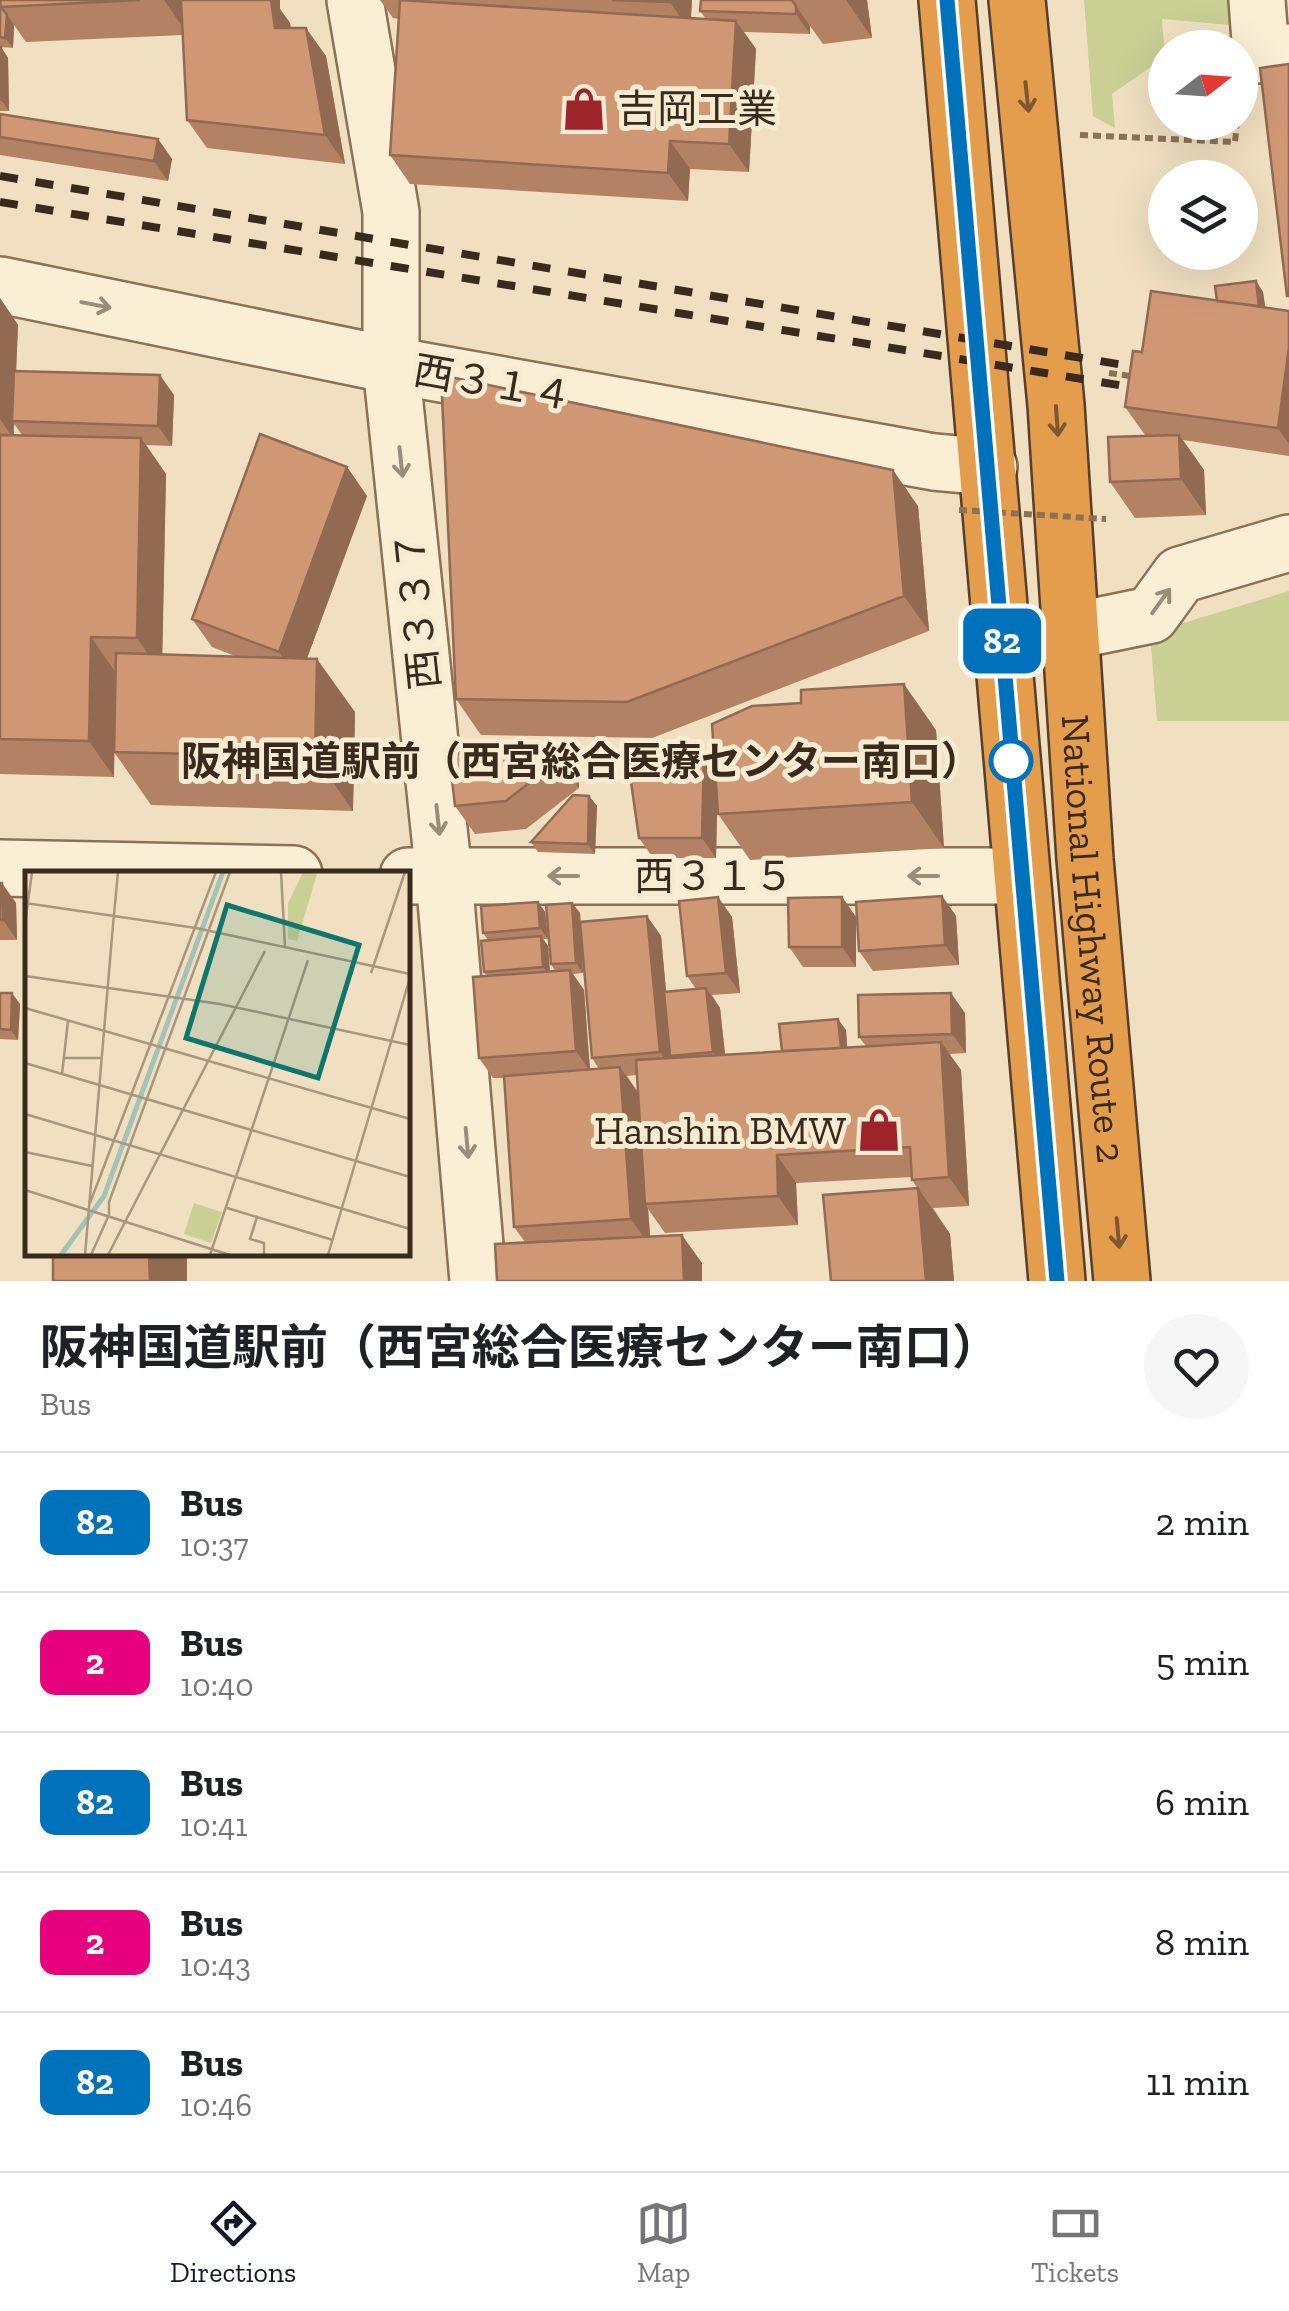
<!DOCTYPE html>
<html lang="en">
<head>
<meta charset="utf-8">
<style>
	body { margin:0; font-family:"Zilla Slab","Noto Sans JP",serif; background:#f6f6f6; color:#202124; height:100vh; display:flex; flex-direction:column; font-size:38px; white-space:nowrap }
	* { box-sizing:border-box; margin:0 }
	p { font-size:32px; color:#757577 }
	.icon { flex:none; width:55px; height:55px; fill:none; stroke:currentColor; stroke-width:2; stroke-linecap:round; stroke-linejoin:round }
	.map { position:relative; height:1281px; overflow:hidden }
	.sheet { display:flex; flex-direction:column; background:#fff; flex:1 }
	.sheet>* { flex:none }
	.badge { padding:0 20px; border-radius:15px; font-size:35px; line-height:65px }
	.needle { width:65px; rotate:73deg }
	.tools { position:absolute; left:1148px; top:30px; display:grid; gap:20px }
	.tools a { display:grid; place-items:center; width:110px; height:110px; border-radius:50%; background:#fff; box-shadow:0 10px 40px #0002; font-size:50px }
	.map>.badge { position:absolute; translate:-50% -50%; box-shadow:0 0 0 5px #fff }
	.round { display:grid; place-items:center; flex:none; width:105px; height:105px; border-radius:52px; background:#f6f6f6 }
	.head { display:flex; align-items:center; justify-content:space-between; height:170px; padding:0 40px }
	h1 { font-size:48px; font-weight:700; line-height:75px }
	ul { padding:0; list-style:none }
	li { display:flex; align-items:center; gap:30px; height:140px; padding:0 40px; border-top:2px solid #e0e0e0 }
	li div { flex:1 }
	li b { display:block; font-size:38px }
	li em { font-style:normal }
	li .badge { min-width:110px; font-weight:700; text-align:center }
	.tabs { display:flex; justify-content:space-around; align-items:center; height:140px; border-top:2px solid #e0e0e0; background:#fff; font-size:28px; color:#757577 }
	.tabs a { display:grid; justify-items:center; gap:5px }
	.tabs .selected { color:#111827 }
	.map>svg:first-child { display:block }
	.green { fill:#cacf94 }
	.lines { fill:none; stroke-linecap:round; stroke-linejoin:round }
	.minor-casing { stroke:#8b7157; stroke-width:60 }
	.highway-casing { stroke:#583f2c; stroke-width:60 }
	.path { stroke:#8b7157; stroke-width:6; stroke-dasharray:8 5; stroke-linecap:butt }
	.minor { stroke:#faeed5; stroke-width:55 }
	.highway { stroke:#e49c4d; stroke-width:55 }
	.rail { stroke:#392a1d; stroke-width:8; stroke-dasharray:18 18; stroke-linecap:butt }
	.path-bridge { stroke:#8b7157; stroke-width:6; stroke-dasharray:8 5; stroke-linecap:butt }
	.wall { fill:#b38265; fill-rule:evenodd }
	.shaded-wall { fill:#926a52 }
	.building { fill:#d09775; stroke:#926a52; stroke-width:2.5 }
	.oneway { stroke:#7d5830 }
	.oneway2 { stroke:#9a8c79 }
	.line-casing { stroke:#fff; stroke-width:22 }
	.line { stroke:#0072bc; stroke-width:15 }
	.stop-dot { fill:#fff; stroke:#0072bc; stroke-width:5 }
	.labels { text-anchor:middle; stroke-width:10; stroke-linejoin:round; paint-order:stroke }
	.poi-label { font-size:40px; fill:#392a1d; stroke:#f7ebd1; text-anchor:start }
	.street-label { font-size:40px; fill:#392a1d; stroke:#f7ebd1 }
	.stop-label { font-size:40px; font-weight:bold; fill:#392a1d; stroke:#f7ebd1; text-anchor:end }
	.inset-river { fill:none; stroke:#a4c2b8; stroke-width:5 }
	.inset-road { fill:none; stroke:#a7977f; stroke-width:2.5 }
	.view { fill:#0f766e; fill-opacity:0.15; stroke:#0f766e; stroke-width:5 }
	.inset-edge { fill:none; stroke:#392a1d; stroke-width:5 }
</style>
</head>
<body>
<div class="map">
<svg width="1289" height="1281" viewBox="0 0 1289 1281">
	<rect width="100%" height="100%" fill="#f0e0c1"/>
	<path class="green" d="M1084,0H1239L1238,13H1230V25L1162,19L1165,57L1112,94L1115,128L1093,116Z
		M1289,591V721H1157L1150,633Z"/>
	<g class="lines">
		<g class="minor-casing">
			<path id="minor" d="M355,0L391,212V365L444,877L478,1281
				M1257,0L1261,55L1289,52
				M0,285L391,365L934,462L989,467
				M1073,631L1151,615L1180,575L1289,543
				M0,868L294,874
				M408,876H1020"/>
		</g>
		<g class="highway-casing">
			<g id="highway">
				<path d="M947,0L1057,1281"/>
				<path id="s1" d="M1017,0L1056,405L1085,859L1122,1281"/>
			</g>
		</g>
		<path class="path" d="M1080,135L1235,142L1237,122
			M1109,373L1137,377"/>
		<use href="#minor" class="minor"/>
		<use href="#highway" class="highway"/>
		<path class="rail" d="M0,176L1159,371
			M0,202L1155,391"/>
		<path class="path-bridge" d="M959,510L1106,519"/>
	</g>
	<path class="wall" d="M0,0H280V9L290,23L291,28L326,56L345,164L207,148L187,120L183,35L26,42L14,25L13,48L1,47L8,58L9,111H0Z
		M380,0H692L691,18L706,19L700,11L701,0H867L872,38L823,44L810,26V34L744,32L756,49L749,172L690,169L688,201L410,184L390,155L399,19L393,18Z
		M0,114L158,139L172,159L168,181L0,155Z
		M1256,281L1263,292L1265,308L1289,311V456L1183,440L1204,470L1206,515L1135,518L1110,482L1150,436L1145,435L1125,407L1142,352L1217,301Z
		M0,298L18,325L16,371L174,395L172,446L146,445L166,474L162,654L235,656L212,647L192,619L347,467L367,496L307,658L355,712L353,811L151,805L114,752V777L0,774ZM14,424L22,435H14Z
		M918,506L929,631L652,738L481,735L456,699Z
		M936,730L944,848L750,860L718,814L717,807L716,858H653L639,838L704,754L715,769Z
		M558,744L578,772L579,788L526,829L475,834L455,806Z
		M589,796L597,806L595,854L538,852L531,842Z
		M0,883L16,903L17,940H0Z
		M942,896L956,916L959,965L873,971L859,951Z
		M718,897L732,917L740,993L712,995L720,1008L725,1055L782,1051L846,1030L847,1047L866,1046L859,1037L965,1013L966,1053L949,1054L961,1070L969,1206L933,1208L950,1234L954,1281H831L917,1188L912,1180V1177L796,1183L798,1225L665,1233L648,1209L650,1236L702,1263V1281H497L525,1242L514,1227L504,1078H493L479,1058L487,976L484,972L488,940L483,933L538,902L545,912L548,939H543L548,946L550,971H555L551,964L572,903L580,913L583,973L573,974L584,990L590,1069H599L592,1058L647,916L661,936L666,992L696,989L687,976ZM637,1075L638,1092L627,1076Z
		M842,897L856,917V967H803L789,947Z
		M0,993L20,1004L18,1040L0,1039Z"/>
	<path class="shaded-wall" d="M164,0H187L188,35Z
		M266,0H280V9L290,23L295,57L275,28Z
		M670,0H692L690,31L670,2Z
		M846,0H867L872,38Z
		M796,6L810,26V34L796,14Z
		M7,15L14,25L13,48L5,38Z
		M736,21L756,49L749,172L729,144Z
		M306,28L326,56L345,164L325,135Z
		M1,47L8,58L9,111L1,100Z
		M158,139L172,159L168,181L154,161Z
		M670,141L690,169L688,201L668,173Z
		M1256,281L1263,292L1267,317L1259,306Z
		M0,298L18,325L14,421H12L14,424L13,438L0,419Z
		M1289,347V444L1278,428Z
		M160,375L174,395L172,446L158,426Z
		M1179,435L1204,470L1206,515L1181,479Z
		M141,438L166,474L162,674L137,638Z
		M347,467L367,496L299,680L279,652Z
		M893,470L918,506L929,631L904,596Z
		M91,637L116,673L114,777L89,741Z
		M317,659L355,712L353,811L315,757Z
		M904,684L936,730L944,848L912,802Z
		M558,744L578,772L579,788L560,759Z
		M704,754L718,774L716,858L702,838Z
		M589,796L597,806L595,854L588,844Z
		M2,883L16,903L17,940L3,920Z
		M942,896L956,916L959,965L945,945Z
		M718,897L732,917L740,993L726,973Z
		M842,897L856,917V967L842,947Z
		M538,902L545,912L548,939L540,928Z
		M572,903L580,913L583,973L576,963Z
		M647,916L661,936L672,1056H670L673,1060L674,1072L660,1052Z
		M541,936L548,946L550,977L543,967Z
		M570,970L584,990L590,1071L576,1051Z
		M706,988L720,1008L727,1072L713,1052Z
		M12,993L20,1004L18,1040L11,1030Z
		M951,993L965,1013L966,1053L952,1034Z
		M838,1019L846,1030L848,1061L841,1051Z
		M941,1042L961,1070L969,1206L949,1177Z
		M620,1067L640,1096L645,1204L648,1209L651,1248L631,1219Z
		M777,1155L796,1183L798,1225L778,1196Z
		M918,1188L950,1234L954,1281H926Z
		M682,1235L702,1263V1281H684Z
		M149,1254H187V1281H150Z"/>
	<path class="building" d="M0,0H140L1,7Z
		M0,0L1,7L7,15L5,38L0,37Z
		M181,0H271L275,28H306L325,135L187,120Z
		M400,0L736,21L729,144L670,141L668,173L390,155Z
		M612,0H670V2Z
		M701,0H792L796,6V14L700,11Z
		M0,47H1V100H0Z
		M1289,64V296H1287L1260,68Z
		M0,114L158,139L154,161L0,137Z
		M1256,281L1259,306L1217,301L1215,286Z
		M1151,291L1289,311V347L1278,428L1125,407L1133,351L1142,352Z
		M14,371L160,375L158,426L12,421Z
		M441,375L893,470L904,596L627,702L456,699Z
		M260,434L347,467L279,652L192,619Z
		M0,435L141,438L137,638L91,637L89,741L0,739Z
		M1179,435L1181,479L1110,482L1108,437Z
		M116,653L317,659L315,757L114,752Z
		M904,684L912,802L718,814L712,724L752,706L801,703V690Z
		M558,744L560,759L506,801L455,806L449,754Z
		M704,754L702,838H639L628,761Z
		M573,795L589,796L588,844L531,842Z
		M0,883H2L3,920H0Z
		M942,896L945,945L859,951L856,902Z
		M718,897L726,973L687,976L679,901Z
		M842,897V947H789L788,898Z
		M538,902L540,928L483,933L481,906Z
		M572,903L576,963L551,964L546,905Z
		M647,916L660,1052L592,1058L580,922Z
		M541,936L543,967L484,972L481,941Z
		M570,970L576,1051L479,1058L473,977Z
		M706,988L713,1052L670,1056L664,992Z
		M0,993H12L11,1030L0,1029Z
		M951,993L952,1034L859,1037L858,995Z
		M838,1019L841,1048L782,1051L779,1024Z
		M941,1042L949,1177L912,1180L910,1147L777,1155L778,1196L645,1204L636,1060Z
		M620,1067L631,1219L514,1227L504,1076Z
		M918,1188L926,1281H831L823,1195Z
		M682,1235L684,1281H497L495,1244Z
		M53,1254H149L150,1281H53Z"/>
	<defs><path id="oneway-shaft" d="M-6 0H5M1.5-3L5.5 0L1.5 3" fill="none" stroke-width="1.6" stroke-linecap="round" stroke-linejoin="round" transform="scale(2.5)"/></defs>
	<g class="oneway">
		<use href="#oneway-shaft" transform="translate(1027 97) rotate(84)"/>
		<use href="#oneway-shaft" transform="translate(1057 421) rotate(86)"/>
		<use href="#oneway-shaft" transform="translate(1118 1233) rotate(85)"/>
	</g>
	<g class="oneway2">
		<use href="#oneway-shaft" transform="translate(96 305) rotate(11)"/>
		<use href="#oneway-shaft" transform="translate(401 462) rotate(84)"/>
		<use href="#oneway-shaft" transform="translate(1161 601) rotate(-54)"/>
		<use href="#oneway-shaft" transform="translate(438 820) rotate(84)"/>
		<use href="#oneway-shaft" transform="translate(563 876) rotate(180)"/>
		<use href="#oneway-shaft" transform="translate(923 876) rotate(180)"/>
		<use href="#oneway-shaft" transform="translate(467 1143) rotate(85)"/>
	</g>
	<g class="lines">
		<g class="line-casing">
			<path id="line" d="M947,0L1057,1281"/>
		</g>
		<use href="#line" class="line"/>
	</g>
	<defs>
		<g id="shop-bare" transform="scale(3.45)"><path d="M-5-2.5h2.3a2.7 3.5 0 0 1 5.4 0H5L5.5 6h-11ZM-1.5-2.5h3a1.5 2.3 0 0 0-3 0Z" fill="#9d242a" stroke="#f7ebd1" stroke-width="2.5" paint-order="stroke"/></g>
	</defs>
	<g fill-rule="evenodd">
		<use href="#shop-bare" x="584" y="109"/>
		<use href="#shop-bare" x="879" y="1130"/>
	</g>
	<circle class="stop-dot" cx="1011" cy="761" r="20"/>
	<g class="labels">
		<g class="poi-label">
			<text x="617" y="123">吉岡工業</text>
			<text x="846" y="1144" text-anchor="end">Hanshin BMW</text>
		</g>
		<g class="street-label">
			<text transform="translate(493 383) rotate(10)" y="14">西３１４</text>
			<text transform="translate(417 610) rotate(-96)" y="14">西３３７</text>
			<text x="714" y="890">西３１５</text>
			<text dy="14" stroke="none"><textPath href="#s1" startOffset="942">National Highway Route 2</textPath></text>
		</g>
		<g class="stop-label">
			<text x="981" y="775">阪神国道駅前（西宮総合医療センター南口）</text>
		</g>
	</g>
	<g transform="translate(25 871)">
		<rect width="385" height="385" fill="#f0e0c1"/>
		<path d="M278,1L292,3L272,70L263,68V32ZM169,332L197,341L186,372L159,363Z" fill="#cacf94"/>
		<path class="inset-river" d="M36,384L79,325L198,1"/>
		<path class="inset-road" d="M256,1L260,76M0,32L171,57L385,103M0,53L7,1M88,54L93,1M346,102L380,1M0,105L195,133L385,174M0,137L385,248M39,187H76M0,192L385,306M37,203L43,150M0,243L385,358M0,281L67,295M0,319L205,384M65,332L191,1M202,337L308,369M84,346V331L205,1M232,346L225,368L239,372V384M60,384L88,54M66,384L83,346M83,384L240,80M185,384L283,89M303,384L384,110"/>
		<path class="view" d="M202,34L334,74L293,207L161,167Z"/>
		<rect width="385" height="385" class="inset-edge"/>
	</g>
</svg>
<div class="tools">
<a><svg class="needle" viewBox="-14 -14 28 28"><path d="M0-13l5 13h-10z" fill="#e53935"/><path d="M0 13l5-13h-10z" fill="#757577"/></svg></a>
<a><svg class="icon" aria-label="layers" viewBox="0 0 24 24"><path d="M12 4l9 5-9 5-9-5zM3 14l9 5 9-5"/></svg></a>
</div>
<b class="badge" style="left:1002px;top:641px;background:#0072bc;color:#fff">82</b>
</div>
<section class="sheet">
<div class="head"><div><h1>阪神国道駅前（西宮総合医療センター南口）</h1><p>Bus</p></div><a class="round"><svg class="icon" aria-label="heart" viewBox="0 0 24 24"><path d="M12 20l-8-8c-3-5 5-10 8-4 3-6 11-1 8 4z"/></svg></a></div>
<ul>
<li><span class="badge" style="background:#0072bc;color:#fff">82</span><div><b>Bus</b><p>10:37</p></div><em>2 min</em></li>
<li><span class="badge" style="background:#e6007e;color:#fff">2</span><div><b>Bus</b><p>10:40</p></div><em>5 min</em></li>
<li><span class="badge" style="background:#0072bc;color:#fff">82</span><div><b>Bus</b><p>10:41</p></div><em>6 min</em></li>
<li><span class="badge" style="background:#e6007e;color:#fff">2</span><div><b>Bus</b><p>10:43</p></div><em>8 min</em></li>
<li><span class="badge" style="background:#0072bc;color:#fff">82</span><div><b>Bus</b><p>10:46</p></div><em>11 min</em></li>
</ul>
</section>
<nav class="tabs">
<a class="selected"><svg class="icon" aria-label="directions" viewBox="0 0 24 24"><path d="M12 3l9 9-9 9-9-9zM9 14v-3h6M13 9l2 2-2 2"/></svg>Directions</a>
<a><svg class="icon" aria-label="map" viewBox="0 0 24 24"><path d="M3 6l6-2 6 2 6-2v14l-6 2-6-2-6 2zM9 4v14M15 6v14"/></svg>Map</a>
<a><svg class="icon" aria-label="tickets" viewBox="0 0 24 24"><path d="M3 7h18v10H3zM15 7v10"/></svg>Tickets</a>
</nav>
</body>
</html>
